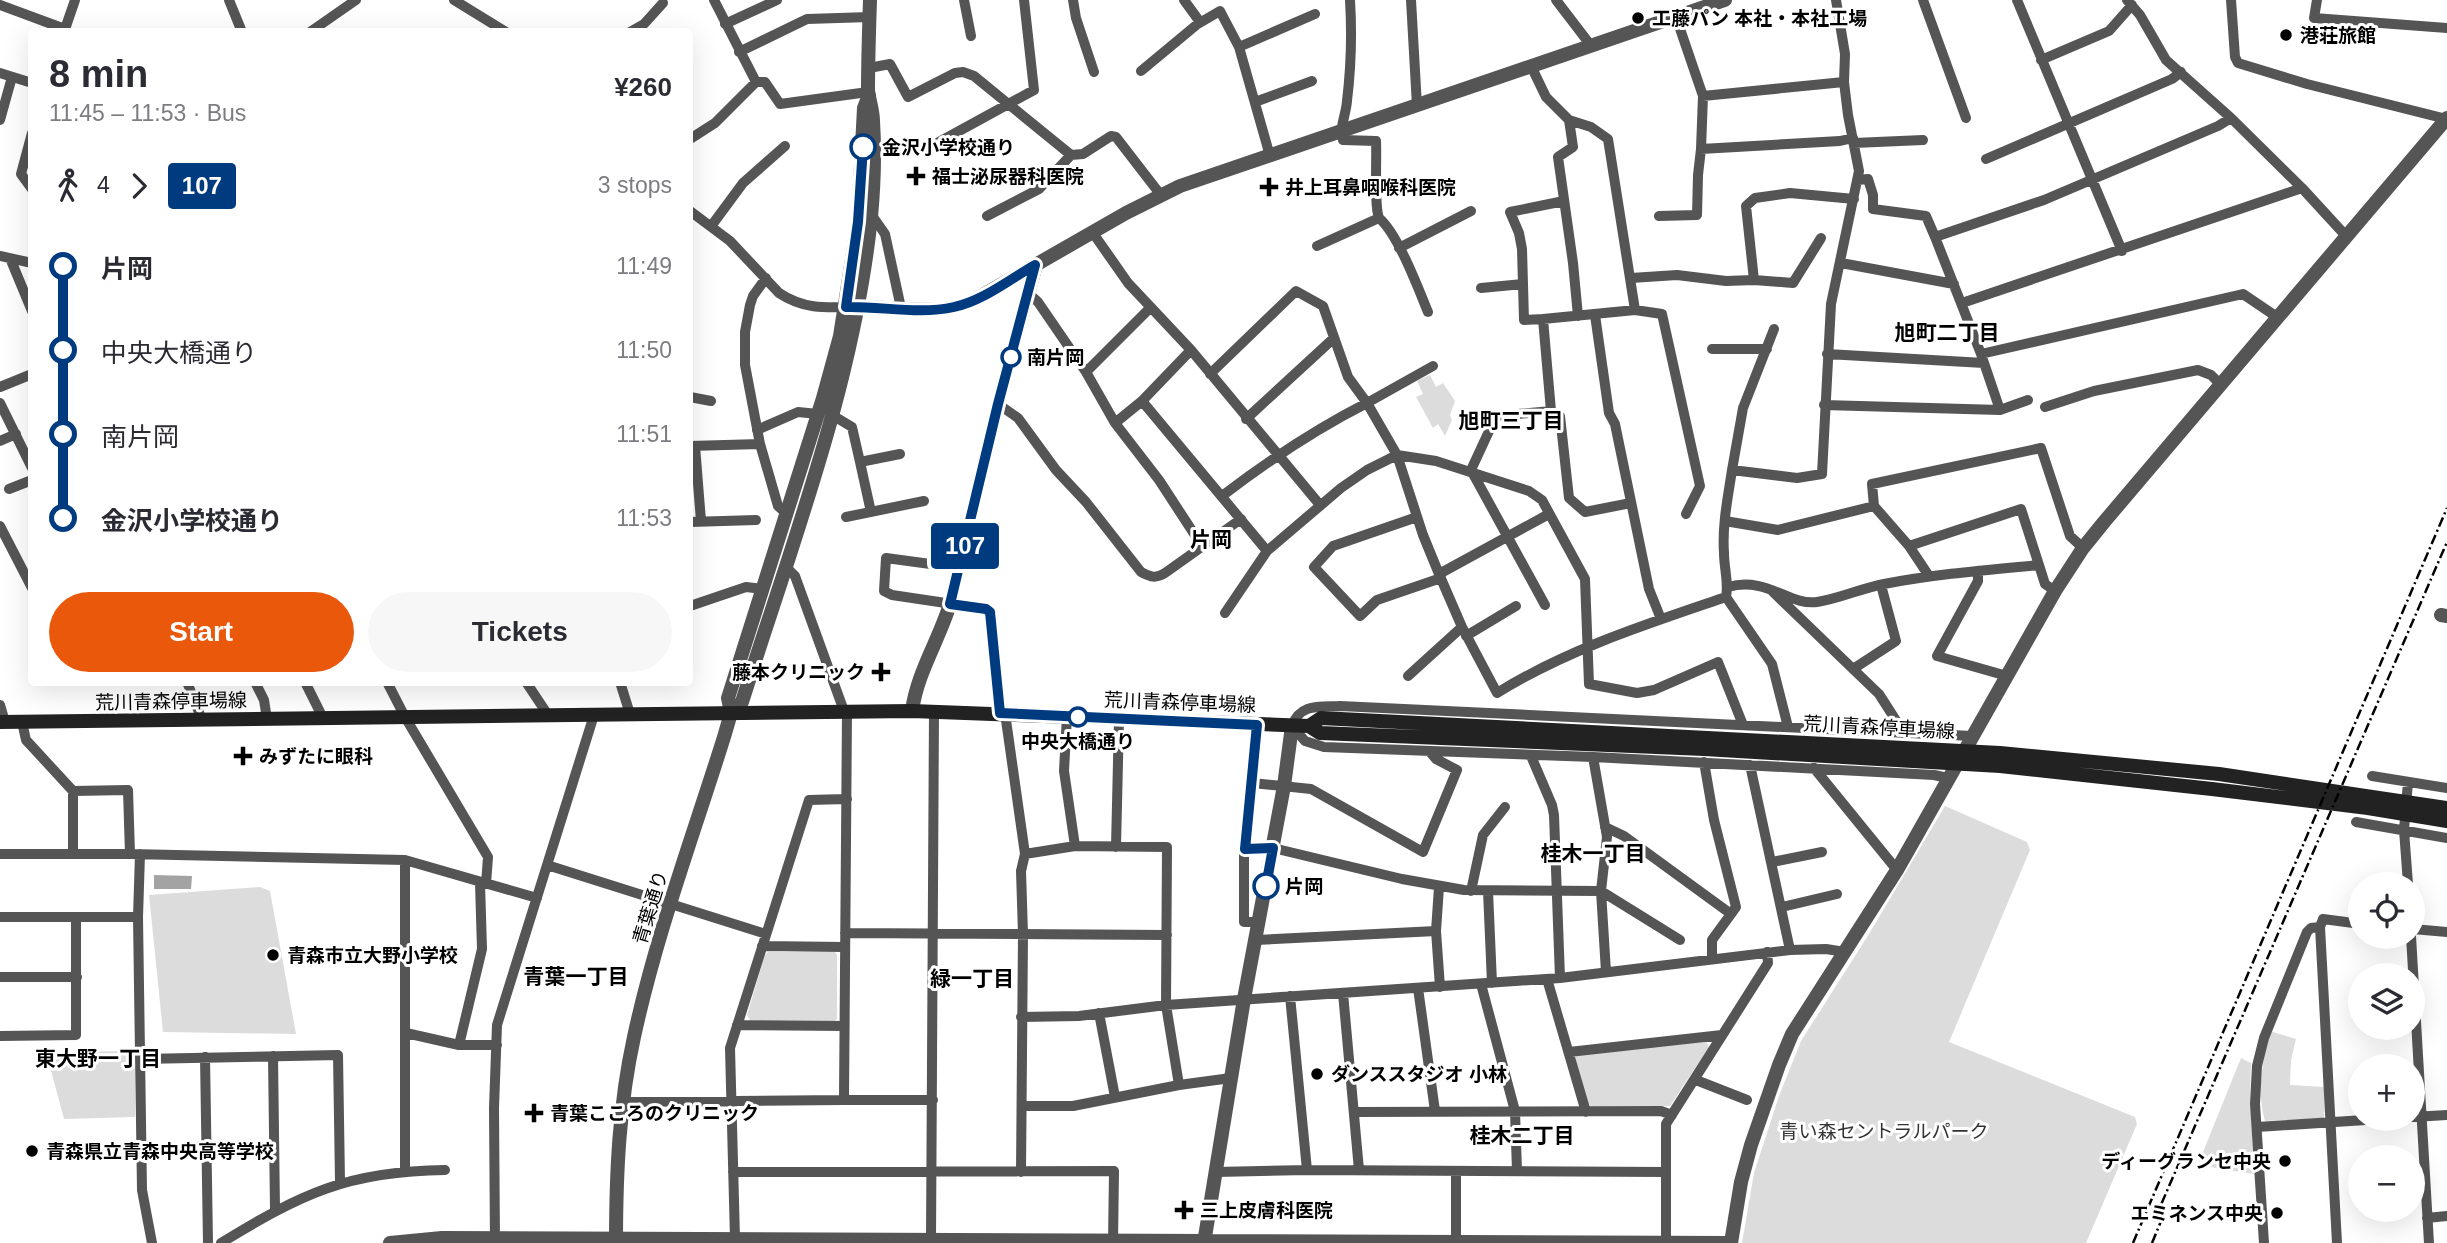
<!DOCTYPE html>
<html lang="en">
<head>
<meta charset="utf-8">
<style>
	body { margin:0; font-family:Arial,"Noto Sans JP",sans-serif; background:#f7f7f7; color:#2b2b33; height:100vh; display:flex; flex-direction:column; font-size:26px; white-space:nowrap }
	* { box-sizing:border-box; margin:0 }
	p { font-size:23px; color:#7c7c81 }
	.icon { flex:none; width:38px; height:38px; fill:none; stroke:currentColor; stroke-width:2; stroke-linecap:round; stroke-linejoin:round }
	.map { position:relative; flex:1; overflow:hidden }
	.side { position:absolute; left:28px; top:28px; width:665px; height:658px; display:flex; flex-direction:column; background:#fff; border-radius:7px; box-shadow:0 7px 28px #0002 }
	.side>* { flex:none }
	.badge { padding:0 14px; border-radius:5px; font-size:24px; line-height:46px }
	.controls { position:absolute; left:2348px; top:872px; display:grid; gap:14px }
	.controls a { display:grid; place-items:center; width:77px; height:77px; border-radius:50%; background:#fff; box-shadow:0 7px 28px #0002; font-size:35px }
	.map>.badge { position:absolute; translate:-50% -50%; box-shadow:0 0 0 4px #fff }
	.legs { display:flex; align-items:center; gap:10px; height:77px; padding:0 21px; font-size:23px }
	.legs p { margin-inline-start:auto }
	.overview { display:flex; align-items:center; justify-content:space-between; height:119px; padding:0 21px }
	h1 { font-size:38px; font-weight:700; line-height:52px }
	.primary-button { display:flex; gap:14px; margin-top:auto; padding:14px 21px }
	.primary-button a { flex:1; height:80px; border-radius:42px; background:#ea580c; color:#fff; font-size:28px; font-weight:700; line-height:80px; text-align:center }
	.primary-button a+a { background:#f7f7f7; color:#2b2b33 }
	ul { padding:0 21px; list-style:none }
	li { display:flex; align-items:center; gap:24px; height:84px; font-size:26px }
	li i { display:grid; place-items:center; width:10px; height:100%; margin:0 9px; background:currentColor }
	li i::after { content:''; width:18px; height:18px; margin:-9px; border:5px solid; border-radius:50%; background:#fff }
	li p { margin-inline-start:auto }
	li:first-child i { background:linear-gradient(#0000 50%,currentColor 0) }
	li:last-child i { background:linear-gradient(currentColor 50%,#0000 0) }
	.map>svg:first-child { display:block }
	.green { fill:#dcdcdc }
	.water { fill:#a3a3a3 }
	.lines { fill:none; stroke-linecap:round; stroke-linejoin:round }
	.minor { stroke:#555; stroke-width:10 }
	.tertiary { stroke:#555; stroke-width:14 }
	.secondary { stroke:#222; stroke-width:14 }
	.rail { stroke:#000; stroke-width:2.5; stroke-dasharray:10 3.5 2 3.5; stroke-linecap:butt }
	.line-1-casing { stroke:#fff; stroke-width:16 }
	.line-1 { stroke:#003b80; stroke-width:10 }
	.poi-dot { fill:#000; stroke:#fff; stroke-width:2.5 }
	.stop-1-dot { fill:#fff; stroke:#003b80; stroke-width:3.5 }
	.labels { text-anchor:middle; stroke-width:6; stroke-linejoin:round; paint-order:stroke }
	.poi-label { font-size:19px; font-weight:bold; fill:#000; stroke:#fff; text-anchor:start }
	.stop-label { font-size:19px; font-weight:bold; fill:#000; stroke:#fff; text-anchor:start }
	.street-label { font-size:19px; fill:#000; stroke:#fff }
	.park-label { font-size:19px; fill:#333; stroke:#fff }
	.neighbourhood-label { font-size:21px; font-weight:bold; fill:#000; stroke:#fff }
</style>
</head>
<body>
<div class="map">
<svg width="2447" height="1243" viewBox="0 0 2447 1243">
	<rect width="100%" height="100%" fill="#fff"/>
	<path class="green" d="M1430,375L1436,387L1443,383L1455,401L1450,415L1452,420L1445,436L1438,424L1433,428L1416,397L1423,394L1417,381Z
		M1945,806L2027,842L2030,850L1949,1042L2135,1117L2137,1124L2086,1243H1742L1754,1173L1779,1096L1801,1041L1869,934Z
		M260,887L270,891L296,1034L163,1032L149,895Z
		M768,952H835L837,955V1019L835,1021L750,1020L747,1015L765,955Z
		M2270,1031L2296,1039L2291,1060L2290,1085L2325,1087L2324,1118L2265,1121C2256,1092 2263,1060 2270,1031Z
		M1706,1041L1709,1047L1670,1106L1592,1107L1588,1103L1575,1058L1577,1055Z
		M135,1051V1117L64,1119L46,1052Z
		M2241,1058L2251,1063L2250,1096L2254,1174L2215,1168L2199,1162Z"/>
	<path class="water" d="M154,875L192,876L191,889H154Z"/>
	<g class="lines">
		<path class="minor" d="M229,0L242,32
			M454,0L506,32
			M714,0L756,82
			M964,0L971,36
			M1073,0L1076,18L1094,72
			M1350,0C1352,33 1351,68 1347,101C1346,115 1339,127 1343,140L1376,141C1377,159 1374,206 1379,218
			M1411,0L1417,106
			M1556,0L1592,47
			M1923,0L1966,118
			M2017,0L2122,251
			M2127,0L2140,15L2166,60L2231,118L2302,188L2346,236
			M2231,0L2235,57L2238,63L2307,84L2446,119
			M2317,0L2314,18L2447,28
			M0,5L65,29
			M1676,17L1703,96L1701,149L1840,141L1853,138
			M725,24L777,0
			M1196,25L1220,11L1239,47L1270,156
			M64,32L75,0
			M310,32L356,0
			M630,32L644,24L663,3
			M1239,47L1315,14
			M739,52L807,19L870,17
			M2041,60L2109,31L2132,5
			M869,68L890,64L908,97L955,73L963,72L974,76L1071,155
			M1141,71L1200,22L1184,0
			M0,73L32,83
			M756,82H765L780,104L868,92
			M1703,96L1844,82
			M1255,102L1312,81
			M0,120L12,77
			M1569,120L1573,147L1558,157L1573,263L1578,316
			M32,133L21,174L32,189
			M690,139L715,123L756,82
			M939,142L1034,90L1024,0
			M1854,143L1923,140
			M1986,159L2172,79L2181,72
			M1858,180L1868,179L1873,195V209L1926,216L1935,237
			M690,211L730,241L779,293C803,309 824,308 852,307
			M871,214L885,234L901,308
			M987,216L1039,189L1071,155L1083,154L1111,136L1116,137L1160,194
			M1659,216L1697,215L1698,175L1701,149
			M712,225L743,183L785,146
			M1093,233L1128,283L1191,350L1320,505
			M1317,246L1379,218C1398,234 1418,288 1428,312
			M1399,248L1471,211
			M0,256L32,263
			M10,258L32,311
			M1841,263L1954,284
			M766,278L753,296L750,305L745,332V365L760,444L778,506L787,514
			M1631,278L1677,275L1726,281L1754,280L1746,206L1755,198L1790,193L1854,199
			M1754,280L1793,283L1821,238
			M1481,288L1523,284
			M1028,293L1038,302L1086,372L1115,423L1159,480L1202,546
			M1962,303L2302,188
			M1635,310L1662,314L1700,486L1686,514
			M1595,315L1609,413L1615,424L1649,589L1661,619
			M1543,319L1524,320L1522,249L1519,233L1510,212L1564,201
			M1712,349H1767
			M1827,354L1984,363
			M1981,354L2243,294L2277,317
			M1086,372L1150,308
			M1210,374L1296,291L1323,306L1348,377L1367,403L1433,366
			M0,387L32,374
			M690,397L711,401
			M1142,401L1267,551
			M0,403L32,468
			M998,404L1018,418L1056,470L1086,502L1141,572C1151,577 1155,579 1165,573L1241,519
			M1824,405L2000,410L2028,400
			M2045,407L2094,391L2198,370L2211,375L2220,384
			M2000,410L1981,354L1935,237L2044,200L2218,126L2231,118
			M1551,411L1560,416L1569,498L1585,512L1631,503
			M832,415L852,427L860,462
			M1246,419L1334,338
			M1115,423L1142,401L1191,350
			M757,430L798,412L818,414
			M0,441L16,434
			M690,446L760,444
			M695,446L701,521
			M1471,470L1496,416L1551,411L1543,319L1635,310L1608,139L1591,127L1569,120L1546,97L1532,68
			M1471,470L1545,605
			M1732,470L1743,408L1774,329
			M9,489L32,480
			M1222,496C1269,460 1314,430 1367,403L1397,455L1423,535L1439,574L1462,627L1497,693C1568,649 1647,624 1726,597
			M871,512L860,462L900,454
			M846,517L924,501
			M1417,517L1333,546L1314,567L1360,616L1377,600L1441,578
			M1725,521L1778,530L1874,506
			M690,522L756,520
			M0,526L32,588
			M1909,546L2021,509L2039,565
			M785,566L795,576L844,711
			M960,568L886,558L884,591L892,595L986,609L990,612L1000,713
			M1978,571V581L1937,656L2007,676
			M1439,574L1549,514
			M1929,576L1909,546L1874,506L1872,484L2041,448L2070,536L2083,548
			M1728,587C1767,576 1789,606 1817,602C1839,599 1862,588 1884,584C1936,574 1987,570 2039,565L2045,584L2055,591
			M1773,592L1879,694L1904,733
			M690,606L746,587L763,589
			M1225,613L1267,551L1341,488L1367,470L1397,455L1436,461L1529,491L1542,500L1585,579L1589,684L1637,693L1654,690L1718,662L1743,725
			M1466,636L1516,606
			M1853,669L1896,641L1881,585
			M1408,676L1462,627
			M187,682L202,720
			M255,682L264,700L267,719
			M305,682L323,718
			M387,682L405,717L488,857L486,884
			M526,682L548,715
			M620,682L630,714
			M0,705L5,722
			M1005,713L1025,854L1021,871L1023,934L1021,1172
			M1067,716L1064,771L1075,846
			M22,722L26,740L73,791L128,790L130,854
			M1257,725L1244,855V922H1259
			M1788,727L1772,664L1726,597C1729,582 1724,569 1724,553C1722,525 1728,497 1732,470L1797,478L1822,474L1831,304L1859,171L1848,115L1844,82L1845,54L1836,0
			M1531,756L1552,805L1554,815L1560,978
			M1593,757L1607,837L1601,891L1606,972
			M1704,762L1714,820L1736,907L1731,914
			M1750,765L1790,950
			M1814,768L1897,870
			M2372,776L2447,788
			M1948,778L1934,775L1593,757L1324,747L1305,741L1292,726C1300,703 1320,707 1340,706L1972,736
			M1252,783L1311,789L1423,852L1457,770L1436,759L1430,752
			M2356,822L2447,838
			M1605,827L1624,836L1731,914L1712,940V958
			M1116,847L1119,719
			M1245,849L1273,848L1402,879L1464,890L1601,891L1680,940
			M0,854H130L405,860L537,898
			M73,854V791
			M140,854L138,917L142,1190L152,1243
			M1025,854L1075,846L1167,847L1166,1005L1179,1085
			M405,860V1170
			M1772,862L1822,852
			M547,865L766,934
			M2408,884L2404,830L2408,782
			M1439,887L1436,931L1440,987
			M1471,891L1483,835L1505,807
			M1488,891L1492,983
			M1782,907L1837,894
			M0,917H138
			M2413,929L2447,932
			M845,933L1167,935
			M2411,936L2429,1243
			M1256,940L1436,931
			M762,946L844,947
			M0,977H77
			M1547,979L1586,1112
			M1481,984L1515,1111L1517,1171
			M1418,988L1435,1111
			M1343,993L1359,1170
			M1290,996L1307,1170L1666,1172
			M1099,1013L1115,1097
			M1021,1017L1079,1016L1166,1005L1560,978L1790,950L1826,949L1845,952
			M737,1025L844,1026
			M406,1033L459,1045H497
			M0,1036L76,1035V917
			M459,1045L482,949L480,883
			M1569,1052L1722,1035
			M273,1056L275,1210
			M205,1057L208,1243
			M141,1059L338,1055L340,1182
			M1696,1080L1747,1100
			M844,1100H933
			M623,1102L844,1100L847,711
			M1023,1106H1073L1179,1085L1231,1078
			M1354,1112L1661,1111L1672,1115
			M2413,1117L2447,1115
			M2257,1127L2396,1118
			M733,1172L1114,1171L1113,1243
			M1216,1172L1307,1170
			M2427,1218L2447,1216
			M735,1239L730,1048L809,800L847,799
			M931,1240L934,711
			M221,1243C301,1194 348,1171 445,1170
			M495,1243L494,1108L497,1025L594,715
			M1456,1243V1171
			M1666,1243V1124L1768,963L1767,952
			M2264,1243L2255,1104L2257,1066L2264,1038L2307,932L2311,928L2320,927
			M2337,1243L2320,927L2323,919L2361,924"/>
		<path class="tertiary" d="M858,307C895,307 934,315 969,303L1126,213L1180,186L1725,0
			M2441,615L2447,616
			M912,711C917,673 939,640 950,604L998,404L1036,265
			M731,713L742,702C792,543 854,383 871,217C874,185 875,153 873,121C873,111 869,100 868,90C868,60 869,30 870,0
			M390,1243L442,1238L1728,1243
			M616,1243C616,1174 619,1105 634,1037C656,935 693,836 724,737L731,713L728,698L823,398L840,336L858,221L864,108L869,95
			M1204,1243L1244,999L1284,786L1292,726
			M1731,1243L1741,1182L1751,1145L1779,1065L1792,1034L1897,870L2055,591L2083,548L2104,522L2447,118"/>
		<path class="secondary" d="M0,722L912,711L1309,726L1320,733L1704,749L2000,766L2212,789L2368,808L2447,821
			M1309,726L1321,718L2000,753L2219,774L2447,808"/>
		<path class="rail" d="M2154,1221L2447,542
			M2133,1243L2447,508
			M2152,1243L2164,1214"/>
	</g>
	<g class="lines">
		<g class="line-1-casing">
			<path id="line-1" d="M863,147L858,222L846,307C881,306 919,315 954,307C983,301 1010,279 1035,265L998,404L950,604L986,609L990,612L1000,713L1257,725L1245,849L1273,848L1266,886"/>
		</g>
		<use href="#line-1" class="line-1"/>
	</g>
	<g class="poi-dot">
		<circle cx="1638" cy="18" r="7"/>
		<circle cx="2286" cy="35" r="7"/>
		<path d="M912.5 165.5h7v7h7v7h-7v7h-7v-7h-7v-7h7z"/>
		<path d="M1265.5 176.5h7v7h7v7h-7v7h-7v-7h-7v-7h7z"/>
		<path d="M877.5 661.5h7v7h7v7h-7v7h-7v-7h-7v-7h7z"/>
		<path d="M239.5 745.5h7v7h7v7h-7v7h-7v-7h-7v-7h7z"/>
		<circle cx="273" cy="955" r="7"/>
		<circle cx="1317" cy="1074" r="7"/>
		<path d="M530.5 1102.5h7v7h7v7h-7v7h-7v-7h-7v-7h7z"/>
		<circle cx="32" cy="1151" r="7"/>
		<circle cx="2285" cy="1161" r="7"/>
		<path d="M1180.5 1199.5h7v7h7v7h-7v7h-7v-7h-7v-7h7z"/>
		<circle cx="2277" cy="1213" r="7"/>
	</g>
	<g class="stop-1-dot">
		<circle cx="863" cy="147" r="12"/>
		<circle cx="1011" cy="357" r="9"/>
		<circle cx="1078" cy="717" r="9"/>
		<circle cx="1266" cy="886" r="12"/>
	</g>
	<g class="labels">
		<g class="poi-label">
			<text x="1652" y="25">工藤パン 本社・本社工場</text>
			<text x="2300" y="42">港荘旅館</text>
			<text x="932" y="183">福士泌尿器科医院</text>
			<text x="1285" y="194">井上耳鼻咽喉科医院</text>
			<text x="865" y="679" text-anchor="end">藤本クリニック</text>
			<text x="259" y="763">みずたに眼科</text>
			<text x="287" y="962">青森市立大野小学校</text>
			<text x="1331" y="1081">ダンススタジオ 小林</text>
			<text x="550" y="1120">青葉こころのクリニック</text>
			<text x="46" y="1158">青森県立青森中央高等学校</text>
			<text x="2271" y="1168" text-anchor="end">ディーグランセ中央</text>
			<text x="1200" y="1217">三上皮膚科医院</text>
			<text x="2263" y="1220" text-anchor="end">エミネンス中央</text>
		</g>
		<g class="stop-label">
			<text x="882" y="154">金沢小学校通り</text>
			<text x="1027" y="364">南片岡</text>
			<text x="1078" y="748" text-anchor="middle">中央大橋通り</text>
			<text x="1285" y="893">片岡</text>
		</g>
		<g class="street-label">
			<text transform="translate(171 701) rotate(-1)" y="7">荒川青森停車場線</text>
			<text transform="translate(1180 702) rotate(2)" y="7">荒川青森停車場線</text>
			<text transform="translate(1879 727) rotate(3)" y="7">荒川青森停車場線</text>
			<text transform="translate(650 907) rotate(-73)" y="7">青葉通り</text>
		</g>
		<g class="park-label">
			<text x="1884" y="1138">青い森セントラルパーク</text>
		</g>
		<g class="neighbourhood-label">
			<text x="1947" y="340">旭町二丁目</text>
			<text x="1511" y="428">旭町三丁目</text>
			<text x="1211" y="547">片岡</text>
			<text x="1593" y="861">桂木一丁目</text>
			<text x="576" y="984">青葉一丁目</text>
			<text x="972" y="986">緑一丁目</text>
			<text x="98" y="1066">東大野一丁目</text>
			<text x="1522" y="1143">桂木二丁目</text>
		</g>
	</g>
</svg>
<div class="controls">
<a><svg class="icon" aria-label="locate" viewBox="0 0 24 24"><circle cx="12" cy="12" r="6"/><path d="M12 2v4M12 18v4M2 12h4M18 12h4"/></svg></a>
<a><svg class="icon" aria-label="layers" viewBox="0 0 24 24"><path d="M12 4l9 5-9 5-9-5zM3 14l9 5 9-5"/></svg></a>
<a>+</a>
<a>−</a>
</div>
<b class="badge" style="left:965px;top:546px;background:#003b80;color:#fff">107</b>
<section class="side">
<div class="overview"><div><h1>8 min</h1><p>11:45 – 11:53 · Bus</p></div><b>¥260</b></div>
<div class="legs"><svg class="icon" aria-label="walk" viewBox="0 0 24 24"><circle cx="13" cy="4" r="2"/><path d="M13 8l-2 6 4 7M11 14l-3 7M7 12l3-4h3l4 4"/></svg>4<svg class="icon" aria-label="forward" viewBox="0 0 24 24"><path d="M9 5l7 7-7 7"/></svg><b class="badge" style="background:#003b80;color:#fff">107</b><p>3 stops</p></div>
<ul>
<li><i style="color:#003b80"></i><b>片岡</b><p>11:49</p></li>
<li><i style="color:#003b80"></i><span>中央大橋通り</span><p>11:50</p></li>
<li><i style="color:#003b80"></i><span>南片岡</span><p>11:51</p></li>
<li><i style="color:#003b80"></i><b>金沢小学校通り</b><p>11:53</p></li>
</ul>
<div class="primary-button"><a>Start</a><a>Tickets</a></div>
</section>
</div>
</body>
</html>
